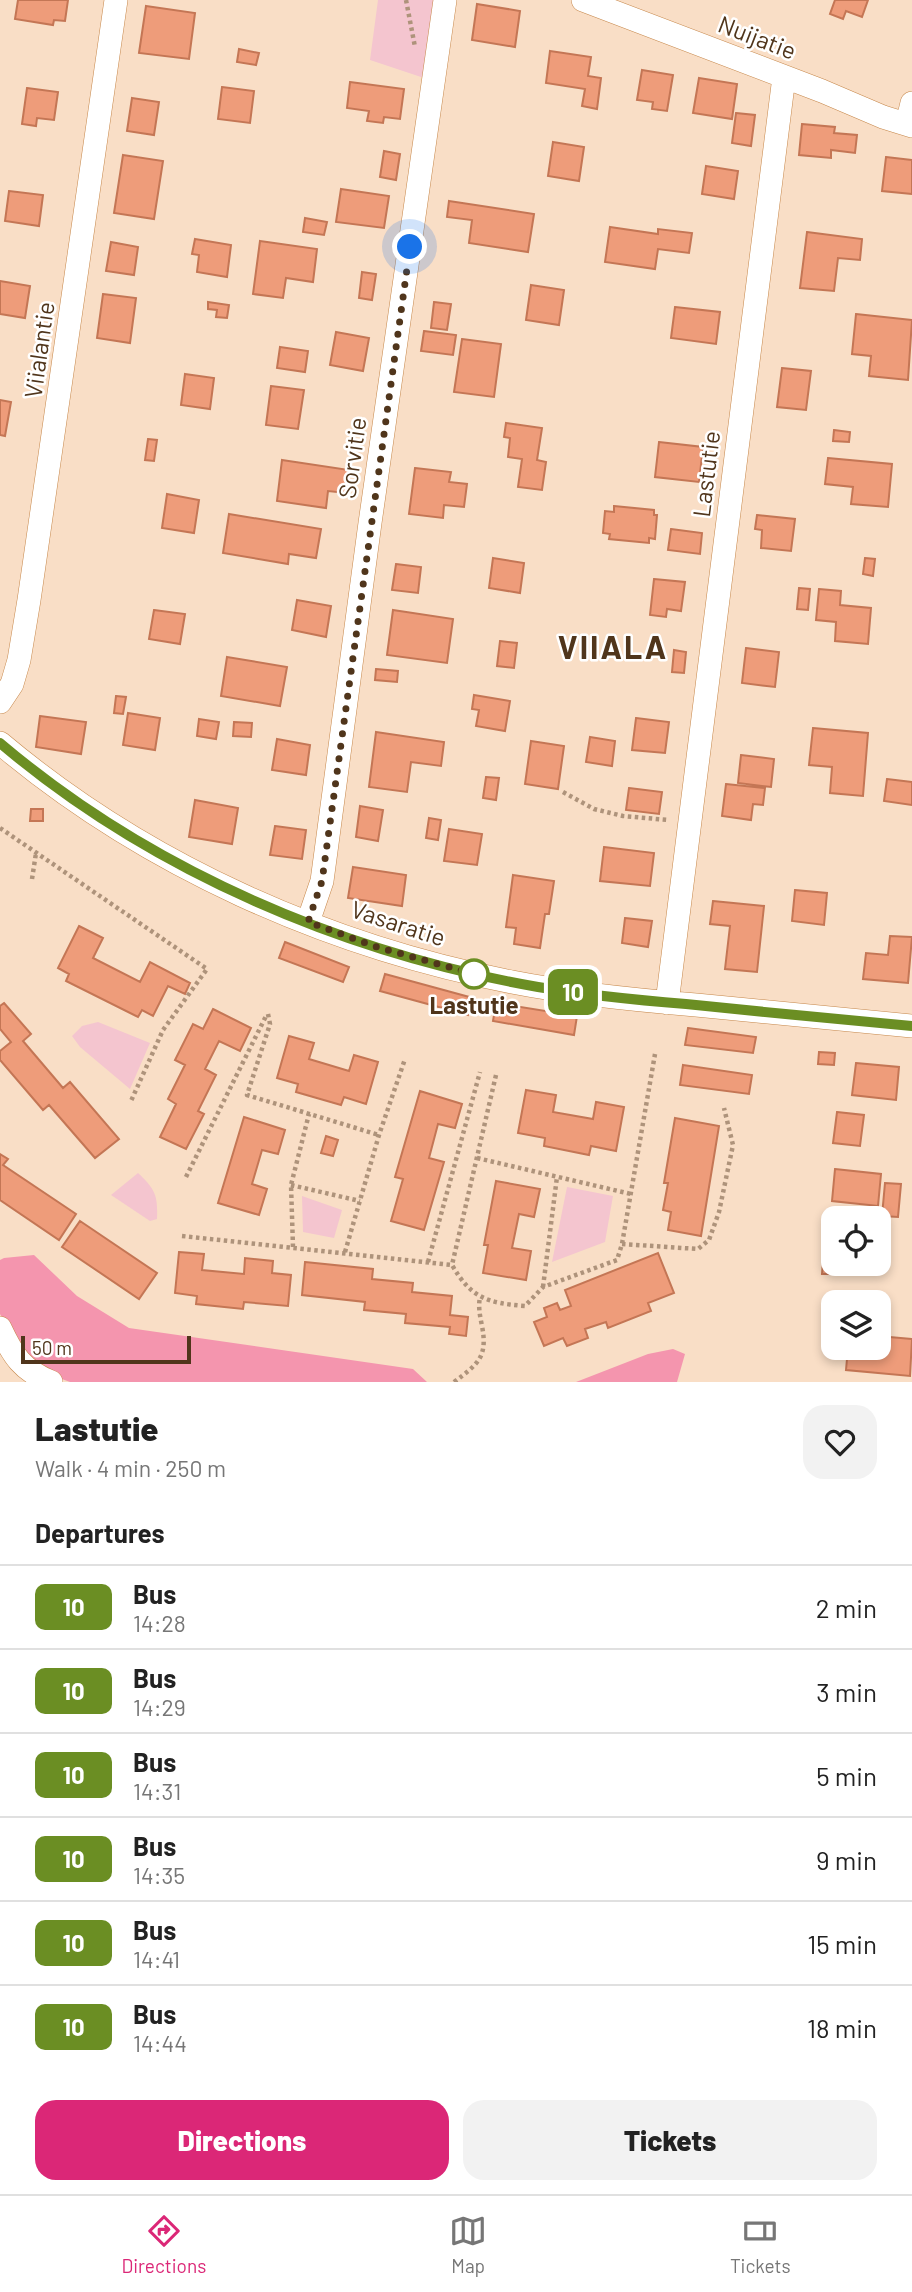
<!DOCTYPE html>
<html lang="en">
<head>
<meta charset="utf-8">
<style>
	body { margin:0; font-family:Barlow,sans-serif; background:#f2f2f2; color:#222; height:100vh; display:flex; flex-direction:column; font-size:26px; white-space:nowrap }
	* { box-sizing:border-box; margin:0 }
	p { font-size:23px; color:#767676 }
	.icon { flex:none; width:38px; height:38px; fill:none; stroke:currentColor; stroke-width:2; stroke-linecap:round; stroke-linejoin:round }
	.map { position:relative; height:1382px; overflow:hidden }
	.panel { display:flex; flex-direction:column; background:#fff; flex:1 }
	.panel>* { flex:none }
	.badge { padding:0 14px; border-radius:10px; font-size:24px; line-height:46px }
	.tools { position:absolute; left:821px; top:1206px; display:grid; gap:14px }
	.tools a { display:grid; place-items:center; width:70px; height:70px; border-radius:14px; background:#fff; box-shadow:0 4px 10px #0003; font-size:35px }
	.scale { position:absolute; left:21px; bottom:18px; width:170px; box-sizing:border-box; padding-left:7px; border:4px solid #50351b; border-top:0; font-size:19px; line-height:24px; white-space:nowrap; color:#50351b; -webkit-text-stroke:5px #fff; paint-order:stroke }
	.you { position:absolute; width:35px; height:35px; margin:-18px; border:5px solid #fff; border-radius:50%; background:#1a73e8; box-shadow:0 0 0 10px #1a73e833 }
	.map>.badge { position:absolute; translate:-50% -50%; box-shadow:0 0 0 4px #fff }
	h2 { padding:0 35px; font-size:26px; line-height:63px }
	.round { display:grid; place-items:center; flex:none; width:74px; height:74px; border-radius:21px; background:#f2f2f2 }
	.headline { display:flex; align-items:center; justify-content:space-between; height:119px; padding:0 35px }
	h1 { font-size:33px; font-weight:800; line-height:52px }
	.action { display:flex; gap:14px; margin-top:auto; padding:14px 35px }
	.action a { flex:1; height:80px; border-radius:21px; background:#db2777; color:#fff; font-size:28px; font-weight:800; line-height:80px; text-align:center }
	.action a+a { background:#f2f2f2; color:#222 }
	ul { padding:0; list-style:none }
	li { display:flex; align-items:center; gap:21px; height:84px; padding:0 35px; border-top:2px solid #e0e0e0 }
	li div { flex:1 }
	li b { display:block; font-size:26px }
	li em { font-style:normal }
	li .badge { min-width:77px; font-weight:700; text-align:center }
	.tab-bar { display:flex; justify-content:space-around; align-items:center; height:98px; border-top:2px solid #e0e0e0; background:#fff; font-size:19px; color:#767676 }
	.tab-bar a { display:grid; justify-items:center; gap:4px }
	.tab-bar .selected { color:#db2777 }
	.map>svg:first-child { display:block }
	.green { fill:#f4c5cf }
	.forest { fill:#f495ae }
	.building { fill:#ee9c7a; stroke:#c47655; stroke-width:2 }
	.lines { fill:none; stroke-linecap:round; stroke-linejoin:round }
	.minor-casing { stroke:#c6874a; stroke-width:24 }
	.path { stroke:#ae937b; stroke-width:4.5; stroke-dasharray:3.5 3.5; stroke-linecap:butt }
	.minor { stroke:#fff; stroke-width:23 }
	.line-casing { stroke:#fff; stroke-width:16 }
	.line { stroke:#6b8e23; stroke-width:10 }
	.walk { stroke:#50351b; stroke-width:7; stroke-dasharray:0 12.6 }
	.stop-dot { fill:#fff; stroke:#6b8e23; stroke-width:3.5 }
	.labels { text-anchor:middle; stroke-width:5; stroke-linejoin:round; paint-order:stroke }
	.street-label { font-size:24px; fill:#50351b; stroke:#fff }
	.stop-label { font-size:24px; font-weight:bold; fill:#50351b; stroke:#fff }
	.district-label { font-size:32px; font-weight:bold; letter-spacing:2px; fill:#50351b; stroke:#fff }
</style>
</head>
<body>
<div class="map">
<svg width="912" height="1382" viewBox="0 0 912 1382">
	<rect width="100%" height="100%" fill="#f9dec6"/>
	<path class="green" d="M378,0H438L427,79L370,60Z
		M98,1022L150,1043L130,1089L80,1047L72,1036L82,1026Z
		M138,1173C155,1189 158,1195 157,1219L150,1221L111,1195Z
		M567,1187L613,1196L605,1242L552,1262Z
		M302,1196L342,1210L334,1238L303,1232Z"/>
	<path class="forest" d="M34,1255L77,1296L129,1328L413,1369L427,1382H70L43,1372L13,1339L0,1314V1260L4,1258Z
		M673,1349L685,1354L677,1382H576L648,1354Z"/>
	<path class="building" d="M18,0H68L65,21L54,20L53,25L15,19Z
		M835,0H868L862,17L846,11L843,19L830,14Z
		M477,4L520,11L515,47L472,40Z
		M146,6L195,13L189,59L139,53Z
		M239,49L259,53L256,65L237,62Z
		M550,51L591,57L588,76L601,78L597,109L582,106L585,89L546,83Z
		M642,70L673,75L667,111L652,109L653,102L637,100Z
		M699,78L737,84L732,119L693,113Z
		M350,82L404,89L400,119L384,117L383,123L367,121L369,111L347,108Z
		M222,87L254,91L250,123L218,119Z
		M27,88L58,92L54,120L37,118L36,126L22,124Z
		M132,98L159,102L154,135L127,131Z
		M736,113L755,115L751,146L732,143Z
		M802,124L835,127L834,133L857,135L855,153L831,150V158L799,155Z
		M553,142L584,147L579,181L548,176Z
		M384,151L400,154L396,180L380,177Z
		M123,155L163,161L154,219L114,213Z
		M886,157L912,160V194L882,191Z
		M706,166L738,171L734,199L702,194Z
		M341,189L389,196L384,228L336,222Z
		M9,191L43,195L39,226L5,221Z
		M449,201L534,214L528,252L469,243L472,220L447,217Z
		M305,218L327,222L324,235L303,232Z
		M610,227L658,234V229L692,233L689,253L658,249L655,269L605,262Z
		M807,232L862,239L860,260L838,258L834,291L800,288Z
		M195,239L231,245L227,277L197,272L199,255L192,254Z
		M260,241L317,249L313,282L286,278L283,298L253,294Z
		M111,242L138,247L134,275L106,271Z
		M362,272L376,274L372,300L359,298Z
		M0,281L30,286L25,318L0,314Z
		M531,285L564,290L559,325L526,320Z
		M103,294L136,298L130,343L97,338Z
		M208,302L229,305L227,318L216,317L217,310L208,309Z
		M434,302L451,304L447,330L431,328Z
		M675,307L720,312L716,344L671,338Z
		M856,314L912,320L908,380L869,376L871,356L852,354Z
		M424,331L456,335L453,355L421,351Z
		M336,332L369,338L363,371L330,365Z
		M462,339L501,344L494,397L454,392Z
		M280,347L308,351L305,372L277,368Z
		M782,368L811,371L806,410L777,407Z
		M185,374L214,378L210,409L181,405Z
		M271,386L304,390L298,429L266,425Z
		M0,400L11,402L5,436L0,435Z
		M506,423L542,428L537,460L546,462L542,490L518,487L522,459L508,457L510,438L504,437Z
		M834,430L850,432L849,442L833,441Z
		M148,439L157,440L154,461L145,460Z
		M659,442L703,447L699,482L655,477Z
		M828,458L892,464L888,507L851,504L853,487L825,484Z
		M282,460L349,470L346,493L328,491L326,508L277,501Z
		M415,468L451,472L449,482L467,484L464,507L444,505L443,518L409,514Z
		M167,494L199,500L194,533L162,528Z
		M614,506L654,510V515H657L655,539L649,538V543L609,539L610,534L603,533L605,511L614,512Z
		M229,514L321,529L316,558L289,554L288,564L223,553Z
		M757,515L795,519L791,551L761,548L762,530L755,529Z
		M671,529L702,533L700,554L668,550Z
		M493,558L524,563L520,593L489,588Z
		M865,558L875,559L873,576L863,574Z
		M396,564L421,567L418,593L392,590Z
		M654,579L685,582L681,611L667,609L666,617L650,615Z
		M799,588L810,589L808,610L797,609Z
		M819,589L841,591L840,605L871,608L868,644L835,641L836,622L816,620Z
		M297,600L331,606L326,637L292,630Z
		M154,610L185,614L180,644L149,639Z
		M393,610L453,619L447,663L387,655Z
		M500,641L517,643L514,668L497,666Z
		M746,648L779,652L775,687L742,683Z
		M674,650L686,652L684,673L672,672Z
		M227,657L287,667L280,706L221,696Z
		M376,669L398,671L397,682L375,680Z
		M474,695L510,701L505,731L476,726L479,710L472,709Z
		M116,696L126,697L123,714L114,713Z
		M128,713L160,718L155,750L123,745Z
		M40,716L86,722L81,754L36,747Z
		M636,718L669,722L665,753L632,750Z
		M199,719L219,722L216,739L197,736Z
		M234,722L252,723L251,737L233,736Z
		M813,728L868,733L863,796L830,793L832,767L809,765Z
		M376,732L444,742L441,766L411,762L407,792L369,787Z
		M590,737L615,741L612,766L586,762Z
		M277,739L310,745L306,775L272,770Z
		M531,741L564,746L558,789L525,784Z
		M741,755L774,759L771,787L738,783Z
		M486,777L499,778L496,800L483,798Z
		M887,779L912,782V805L884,801Z
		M726,784L765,788L763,805L753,804L751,820L722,816Z
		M629,788L662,792L659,814L626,810Z
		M195,800L238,808L232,844L189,837Z
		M360,806L383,810L378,841L356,837Z
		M31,809H43V821H30Z
		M429,818L441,820L438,840L426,838Z
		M275,826L306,830L302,859L270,855Z
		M449,829L482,834L477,865L444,861Z
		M604,847L654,853L650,886L600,881Z
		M353,867L406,875L402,906L348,898Z
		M513,875L554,881L549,914H545L540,948L514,944L516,928L506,927Z
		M795,890L827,893L824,925L792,921Z
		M713,901L764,906L757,972L725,969L730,926L710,924Z
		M625,918L652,921L648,947L622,943Z
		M79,926L103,938L93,958L140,982L150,962L190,983L185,994L168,986L153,1016L142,1010L138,1017L66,981L69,974L58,968Z
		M890,936L912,937L908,983L863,979L866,953L888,955Z
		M285,942L349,967L343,982L279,958Z
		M385,974L473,998L468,1015L380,991Z
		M4,1003L31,1034L23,1041L63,1088L70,1082L119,1139L95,1158L49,1105L43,1110L0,1060V1051L11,1042L0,1029V1006Z
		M496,1003L577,1016L574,1035L493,1021Z
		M213,1009L251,1028L240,1051L219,1041L205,1069L216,1075L198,1111L204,1114L186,1149L160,1137L176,1104L168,1099L185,1065L175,1060L193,1024L203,1029Z
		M688,1028L756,1037L753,1053L685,1045Z
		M289,1036L314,1043L309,1059L349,1071L354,1055L378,1062L366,1104L344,1097L341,1105L296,1092L298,1084L277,1078Z
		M819,1052L835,1053L834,1065L818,1064Z
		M856,1063L899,1067L896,1100L852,1095Z
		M683,1065L752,1075L749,1094L680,1085Z
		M526,1090L556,1095L553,1112L593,1119L596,1102L624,1107L616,1151L591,1146L589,1155L544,1146L545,1138L518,1133Z
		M420,1091L462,1104L455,1128L438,1124L429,1158L444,1162L424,1230L391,1221L403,1179L395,1177Z
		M837,1112L864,1115L860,1146L833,1143Z
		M244,1117L285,1130L278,1154L262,1150L252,1184L267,1189L259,1215L218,1203Z
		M675,1118L719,1126L701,1236L668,1230L671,1212L663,1210L668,1183H664Z
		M326,1136L338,1140L333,1156L321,1153Z
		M0,1154L8,1159L3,1165L76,1214L59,1240L0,1200Z
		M835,1169L881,1174L878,1206L832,1201Z
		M496,1181L540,1189L534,1217L519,1214L512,1248L531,1251L526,1280L483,1273L488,1245H484Z
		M885,1183L901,1184L898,1217L882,1216Z
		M80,1221L157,1273L139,1299L62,1247Z
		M179,1252L204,1254L202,1270L244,1274L245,1258L273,1261L272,1273L291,1275L288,1306L244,1302L243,1309L196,1304L197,1296L175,1293Z
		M658,1253L674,1293L648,1303L651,1311L608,1328L606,1322L585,1329L588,1338L567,1346L563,1338L544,1346L534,1322L547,1317L544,1308L557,1303L560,1310L571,1306L565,1290Z
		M823,1260L833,1261L831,1274H822Z
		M305,1262L373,1269L372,1279L413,1283L412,1292L452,1296L450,1315L468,1317L466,1336L449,1334L450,1327L405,1323L406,1314L364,1310L365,1302L302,1295Z
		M878,1336L912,1339L910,1376L846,1370L848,1348H878Z"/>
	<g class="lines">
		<g class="minor-casing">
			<path id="minor" d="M583,0L822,91L883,117L912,126
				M907,124L912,103
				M0,702L12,684L19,660L29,600L116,0
				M0,743C145,865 327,946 512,982C573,994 635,1000 696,1005C768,1012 840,1019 912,1026
				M308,922L322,881L370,523L445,0
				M667,1003L784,77
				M0,1328C13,1356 22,1370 51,1382"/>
		</g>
		<path class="path" d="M406,0L415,47
			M563,792L594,809L623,816L668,820
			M0,828L207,969L163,1030L131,1101
			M32,879L36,853
			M268,1014L270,1024L247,1095L379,1135
			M496,1075L452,1265C471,1298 487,1303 525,1306L543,1287L617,1260L622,1244L655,1054
			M477,1158L631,1194
			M186,1177L267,1014
			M291,1185L360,1201
			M182,1236L452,1265
			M622,1244L698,1249L709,1240L719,1212L733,1145L724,1108
			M293,1247L291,1185L309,1114
			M345,1252L379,1135L405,1059
			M428,1262L480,1072
			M543,1287L557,1177
			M454,1382C478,1364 488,1357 482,1326C480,1316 478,1307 480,1297"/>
		<use href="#minor" class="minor"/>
	</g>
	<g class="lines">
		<g class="line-casing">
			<path id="line" d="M0,743C151,871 344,953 538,987C587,995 636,1000 686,1004C761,1012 837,1019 912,1026"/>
		</g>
		<use href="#line" class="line"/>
		<path class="walk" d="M410,247L322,881L308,922L377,947L474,974"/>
	</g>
	<circle class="stop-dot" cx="474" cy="974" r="14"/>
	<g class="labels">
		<g class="street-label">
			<text transform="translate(757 38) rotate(21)" y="8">Nuijatie</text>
			<text transform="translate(40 350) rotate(-82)" y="8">Viialantie</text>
			<text transform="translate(353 458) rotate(-82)" y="8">Sorvitie</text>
			<text transform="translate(707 474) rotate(-83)" y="8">Lastutie</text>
			<text transform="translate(398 924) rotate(18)" y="8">Vasaratie</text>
		</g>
		<g class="stop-label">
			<text x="474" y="1014">Lastutie</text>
		</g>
		<g class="district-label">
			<text x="613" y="659">VIIALA</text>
		</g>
	</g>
</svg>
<div class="tools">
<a><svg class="icon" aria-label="locate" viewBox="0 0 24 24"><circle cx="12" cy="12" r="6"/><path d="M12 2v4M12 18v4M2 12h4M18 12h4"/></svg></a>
<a><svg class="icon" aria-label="layers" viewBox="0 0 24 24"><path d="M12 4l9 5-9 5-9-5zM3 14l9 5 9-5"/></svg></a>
</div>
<div class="scale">50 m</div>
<div class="you" style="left:410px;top:247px"></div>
<b class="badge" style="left:573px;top:992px;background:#6b8e23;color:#fff">10</b>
</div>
<section class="panel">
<div class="headline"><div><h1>Lastutie</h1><p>Walk · 4 min · 250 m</p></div><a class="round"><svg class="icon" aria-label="heart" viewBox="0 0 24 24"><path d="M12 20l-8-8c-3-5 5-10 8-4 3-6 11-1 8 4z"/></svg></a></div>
<h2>Departures</h2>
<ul>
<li><span class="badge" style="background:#6b8e23;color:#fff">10</span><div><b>Bus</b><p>14:28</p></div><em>2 min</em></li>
<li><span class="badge" style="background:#6b8e23;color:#fff">10</span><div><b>Bus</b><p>14:29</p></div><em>3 min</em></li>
<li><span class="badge" style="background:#6b8e23;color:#fff">10</span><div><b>Bus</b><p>14:31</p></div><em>5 min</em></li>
<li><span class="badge" style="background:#6b8e23;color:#fff">10</span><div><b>Bus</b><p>14:35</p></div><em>9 min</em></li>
<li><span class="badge" style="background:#6b8e23;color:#fff">10</span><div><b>Bus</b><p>14:41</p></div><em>15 min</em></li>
<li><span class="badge" style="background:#6b8e23;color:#fff">10</span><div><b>Bus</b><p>14:44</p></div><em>18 min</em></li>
</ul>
<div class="action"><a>Directions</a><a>Tickets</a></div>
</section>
<nav class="tab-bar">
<a class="selected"><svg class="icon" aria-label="directions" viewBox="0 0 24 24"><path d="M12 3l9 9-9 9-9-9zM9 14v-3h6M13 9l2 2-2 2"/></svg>Directions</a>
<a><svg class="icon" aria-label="map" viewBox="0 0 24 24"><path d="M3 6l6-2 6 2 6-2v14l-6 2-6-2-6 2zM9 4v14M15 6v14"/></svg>Map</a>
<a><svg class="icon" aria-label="tickets" viewBox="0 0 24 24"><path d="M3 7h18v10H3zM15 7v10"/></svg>Tickets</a>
</nav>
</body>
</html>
